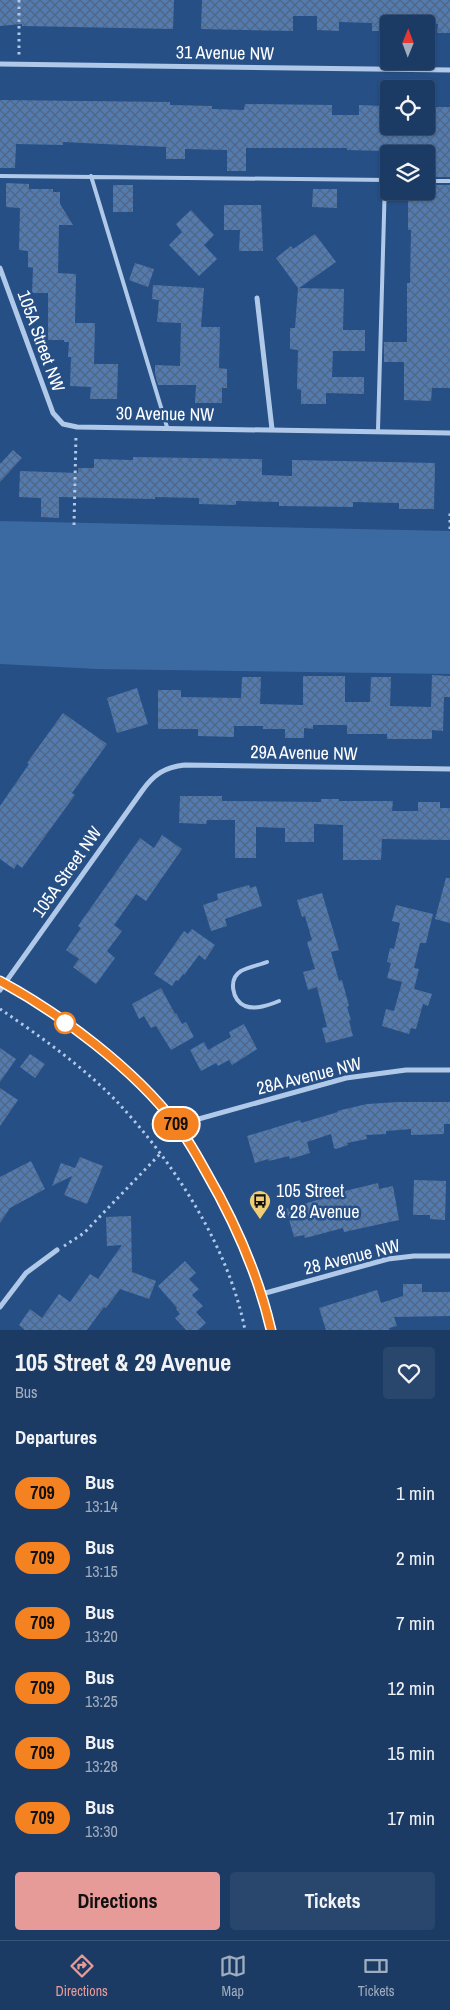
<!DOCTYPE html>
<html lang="en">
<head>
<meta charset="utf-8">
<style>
	body { margin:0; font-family:"Archivo Narrow",sans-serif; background:#29466d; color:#f1f3f6; height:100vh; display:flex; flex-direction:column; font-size:19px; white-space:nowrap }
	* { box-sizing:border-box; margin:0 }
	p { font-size:16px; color:#a0adbf }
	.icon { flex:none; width:28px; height:28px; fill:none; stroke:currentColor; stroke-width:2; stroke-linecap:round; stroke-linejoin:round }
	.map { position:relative; height:1330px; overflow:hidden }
	.side { display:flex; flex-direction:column; background:#1c3b64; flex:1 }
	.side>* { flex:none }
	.badge { padding:0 10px; border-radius:16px; font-size:18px; line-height:32px }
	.needle { width:32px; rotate:1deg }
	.buttons { position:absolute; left:380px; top:15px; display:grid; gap:10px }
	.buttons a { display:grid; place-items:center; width:55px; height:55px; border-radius:5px; background:#1c3b64; box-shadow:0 1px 4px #0004,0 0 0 1px #3a5578; font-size:25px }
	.map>.badge { position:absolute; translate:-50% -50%; box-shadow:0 0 0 2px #fff }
	h2 { padding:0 15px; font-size:19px; line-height:45px }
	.round { display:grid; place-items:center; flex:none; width:52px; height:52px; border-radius:5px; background:#29466d }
	.headline { display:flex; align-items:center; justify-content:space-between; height:85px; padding:0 15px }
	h1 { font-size:24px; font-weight:700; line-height:38px }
	.action { display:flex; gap:10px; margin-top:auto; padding:10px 15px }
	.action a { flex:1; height:58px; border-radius:5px; background:#e69b98; color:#111; font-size:20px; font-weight:700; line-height:58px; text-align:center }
	.action a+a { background:#29466d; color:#f1f3f6 }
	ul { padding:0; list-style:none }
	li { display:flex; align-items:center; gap:15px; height:65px; padding:0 15px }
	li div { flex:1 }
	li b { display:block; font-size:19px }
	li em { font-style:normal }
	li .badge { min-width:55px; font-weight:700; text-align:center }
	.tab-bar { display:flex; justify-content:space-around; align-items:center; height:70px; border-top:1px solid #3a5578; background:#1c3b64; font-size:14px; color:#a0adbf }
	.tab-bar a { display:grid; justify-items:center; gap:2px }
	.tab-bar .current { color:#e69b98 }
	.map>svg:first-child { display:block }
	.green { fill:#3b69a2 }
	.building { fill:url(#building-cross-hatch) }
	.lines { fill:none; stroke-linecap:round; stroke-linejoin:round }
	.path { stroke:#b1c9e8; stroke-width:3; stroke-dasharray:2.5 4; stroke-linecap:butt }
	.service { stroke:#b1c9e8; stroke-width:4 }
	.minor { stroke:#b1c9e8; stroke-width:5 }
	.tertiary { stroke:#b1c9e8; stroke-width:9 }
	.line-casing { stroke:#fff; stroke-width:11 }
	.line { stroke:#f58220; stroke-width:8 }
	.stop-dot { fill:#fff; stroke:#f58220; stroke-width:2.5 }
	.labels { text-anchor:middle; stroke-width:5; stroke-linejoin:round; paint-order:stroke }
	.street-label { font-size:18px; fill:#fff; stroke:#264f85 }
	.poi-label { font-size:18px; fill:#fff; stroke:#264f85; text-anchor:start }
</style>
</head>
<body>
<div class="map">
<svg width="450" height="1330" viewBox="0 0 450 1330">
	<defs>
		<pattern id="building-cross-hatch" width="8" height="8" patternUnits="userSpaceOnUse" patternTransform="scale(1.25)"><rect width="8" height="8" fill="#537baf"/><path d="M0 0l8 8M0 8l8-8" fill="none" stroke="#506682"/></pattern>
	</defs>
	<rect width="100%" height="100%" fill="#264f85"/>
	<path class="green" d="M0,521L450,531V674L97,669L0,664Z"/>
	<path class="building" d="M0,0H174L173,29L22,26V24L0,26Z
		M202,0H450V33H437L438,24H389V31H372V23L339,22V31L317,30V16H293V31L201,29Z
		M0,100L170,102V105L212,106V109L244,110L245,104L332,105V115H359V105L382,106V126H429V107H450V177H435L436,151H386L347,150V148H246V171H227V150L185,149V159H166V147L63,142V145L16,144L15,168H0Z
		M6,183L29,184V189H53V192H60V204L73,225H59L58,273L76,274L75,323H95L94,364H118L117,399H90L91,387L70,386L71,357H68L69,342H64V340H48V293H32L33,268L28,267V251L19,250L20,208L6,207Z
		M113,185H133V212H113Z
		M435,185H450V388H432L431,401L404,400V362H384V342H407V283H410L411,230H408V195L433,196Z
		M313,189H337V208L312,207Z
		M224,205H261L263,251H239L240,230H224Z
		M191,210L214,235L204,245L217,259L199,276L169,245L182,232L176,224Z
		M315,234L336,262L299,288L344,289L343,330H365V351H333L332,377H364V394L326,393V404H301V390L297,389L298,350L290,349V328H295L298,288L276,258L291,246L293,249Z
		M135,263L154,269L148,287L129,280Z
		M153,285L204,288L201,327H220L219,368L227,369V388H222V403H195L196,385H158L155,374V365L180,366L181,323L157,322L159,300L152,299Z
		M13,450L22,458L0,482V464Z
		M133,457L262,459V475L292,476V460L435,463L434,509H399V503L353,502V507L279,506V502L236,501V505L199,504V498L155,497V499L59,497V518L41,517V498L19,497L20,471L78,473V468H94V459L133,460Z
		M432,675L450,676V697H444L443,731L432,730V739H387V734H347V725H313V729L304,728V738H285V729H263V726H234V737L198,736V729H158V690H181V697L241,698L242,677H261L260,704L303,705V676H345V702H370L371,677H391L390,706L431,707Z
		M137,688L148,724L117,733L107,698Z
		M63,713L107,744L72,793L75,795L22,868L17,864L14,869L0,859V806L29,764L27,763Z
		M180,796H222V801L321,802V799H339V801H393L392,811H418V802H440V808H450V840L382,839L381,860H343V825L314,824V842H285V828L256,827V858H235V820H207L206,824L179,823Z
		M162,835L182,849L146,901L136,894L114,925L122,931L107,951L115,958L96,984L73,967L79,959L66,950L81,928L78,926L140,838L154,848Z
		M446,878H450V923L435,919Z
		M249,885L250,888L256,886L262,906L225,919L227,926L211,931L203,905L218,900L217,894Z
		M322,893L339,950L331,952L339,981L342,980L349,1006L347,1007L351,1020L349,1021L353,1036L326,1043L322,1028L327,1027L317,987L308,990L303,972L315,969L307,942L312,940L305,916L302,917L297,900Z
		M396,905L433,914L426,943H420L414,968L419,969L414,989L432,994L428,1006L423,1004L416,1029L411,1028L409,1034L382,1026L386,1009L394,1011L402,982L387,978L391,963L387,962L390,948L394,949L400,923L392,921Z
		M192,929L215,945L205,960L199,955L184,975L183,974L178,981L176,980L172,986L154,974L184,931L188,934Z
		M161,988L175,1014L176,1013L182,1024L186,1022L194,1037L171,1050L156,1026L151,1028L144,1016L139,1019L132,1004Z
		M244,1024L257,1049L232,1065L229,1060L218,1066L216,1063L201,1071L190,1050L204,1042L208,1050L231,1037L229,1032Z
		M0,1048L16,1059L0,1082Z
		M30,1054L45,1064L35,1078L20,1067Z
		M0,1088L18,1100L0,1126Z
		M398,1102H450V1124H444V1134L411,1135V1129L386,1131V1134L366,1135L367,1139L347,1143L348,1145L336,1149L334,1148L331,1134L307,1142L310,1153L290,1159L289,1156L269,1161L268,1159L255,1163L247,1136L300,1120L301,1123L338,1112L337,1111L367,1104Z
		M80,1157L103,1166L87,1204L64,1195L72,1176L52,1186L61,1163L75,1168Z
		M31,1161L45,1189L10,1208L0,1223V1177Z
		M414,1180L446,1181L445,1220L430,1219V1215H413Z
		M378,1183L379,1189L393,1186L399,1220L344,1232L343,1228L305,1238L304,1235L294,1237L286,1209L321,1199L320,1197Z
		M131,1216L132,1272L156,1281L149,1299L120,1289L106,1308L104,1307L87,1330H25L19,1325L30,1309L42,1318L59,1294L70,1302L90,1274L98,1279L122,1245L107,1246L106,1217Z
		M185,1261L196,1273L189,1279L199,1289L192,1295L203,1306L196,1312L206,1323L198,1330H186L175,1318L180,1314L176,1309L177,1308L158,1286Z
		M403,1284H422V1292H450V1316L394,1317L397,1326L389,1328L390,1330H326L319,1308L377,1290L381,1303L403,1296Z"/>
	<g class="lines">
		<path class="path" d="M19,0V56
			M74,525L76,435
			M450,529V511
			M0,1009C40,1036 89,1071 121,1106C177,1167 229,1249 245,1330
			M64,1246L84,1233L160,1154"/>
		<path class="service" d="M0,176L389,180
			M91,176L167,427
			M426,181H450
			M378,430L385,180
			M267,962C259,965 249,967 241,971C228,979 232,1000 245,1006C256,1010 269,1005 279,1001"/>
		<path class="minor" d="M0,64L450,70
			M0,268L53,413L63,424L77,427L450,433
			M257,298L272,429
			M0,990L142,791C154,774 165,767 185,765L450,769
			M177,1125L346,1078L406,1070H450
			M262,1294L388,1259L414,1256H450
			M0,1307L26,1273L57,1250"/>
		<path class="tertiary" d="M0,981C61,1014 134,1069 176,1124C188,1139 197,1156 206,1172C235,1222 258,1274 271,1330"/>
	</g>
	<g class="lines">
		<g class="line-casing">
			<path id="line" d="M0,981C61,1014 134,1069 176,1124C188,1139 197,1156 206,1172C235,1222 258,1274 271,1330"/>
		</g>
		<use href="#line" class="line"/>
	</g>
	<defs>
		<g id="bus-pin" transform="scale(1.125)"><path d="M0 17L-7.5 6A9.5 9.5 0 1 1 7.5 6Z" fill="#f1ce76" stroke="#264f85"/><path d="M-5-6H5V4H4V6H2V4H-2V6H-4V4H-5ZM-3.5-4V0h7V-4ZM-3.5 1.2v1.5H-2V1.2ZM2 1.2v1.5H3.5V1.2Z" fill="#111"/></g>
	</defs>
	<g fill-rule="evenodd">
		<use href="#bus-pin" x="260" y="1201"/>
	</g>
	<circle class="stop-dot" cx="65" cy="1023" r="10"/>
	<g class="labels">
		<g class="street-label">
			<text transform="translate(225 53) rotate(1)" y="6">31 Avenue NW</text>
			<text transform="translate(41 341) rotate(70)" y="6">105A Street NW</text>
			<text transform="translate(165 414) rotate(1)" y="6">30 Avenue NW</text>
			<text transform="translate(304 753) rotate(1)" y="6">29A Avenue NW</text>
			<text transform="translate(67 872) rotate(-55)" y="6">105A Street NW</text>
			<text transform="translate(309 1076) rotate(-14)" y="6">28A Avenue NW</text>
			<text transform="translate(352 1257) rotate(-14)" y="6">28 Avenue NW</text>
		</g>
		<g class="poi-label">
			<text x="276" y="1197">105 Street<tspan x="276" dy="21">&amp; 28 Avenue</tspan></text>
		</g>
	</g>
</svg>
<div class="buttons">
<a><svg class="needle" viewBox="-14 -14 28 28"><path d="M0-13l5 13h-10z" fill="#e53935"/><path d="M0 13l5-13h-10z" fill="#a0adbf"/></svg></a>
<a><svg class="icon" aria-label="locate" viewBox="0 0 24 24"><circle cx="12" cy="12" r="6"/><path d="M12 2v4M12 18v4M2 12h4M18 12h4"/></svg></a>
<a><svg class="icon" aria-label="layers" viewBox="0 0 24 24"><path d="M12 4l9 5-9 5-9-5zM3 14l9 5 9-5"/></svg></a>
</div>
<b class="badge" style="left:176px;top:1124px;background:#f58220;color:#111">709</b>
</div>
<section class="side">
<div class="headline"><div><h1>105 Street &amp; 29 Avenue</h1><p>Bus</p></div><a class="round"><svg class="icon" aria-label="heart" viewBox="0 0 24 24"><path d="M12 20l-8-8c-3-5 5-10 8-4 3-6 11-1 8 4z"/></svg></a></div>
<h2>Departures</h2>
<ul>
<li><span class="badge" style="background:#f58220;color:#111">709</span><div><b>Bus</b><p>13:14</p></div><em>1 min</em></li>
<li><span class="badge" style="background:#f58220;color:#111">709</span><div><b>Bus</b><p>13:15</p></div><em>2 min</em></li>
<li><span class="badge" style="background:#f58220;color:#111">709</span><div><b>Bus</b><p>13:20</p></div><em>7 min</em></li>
<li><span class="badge" style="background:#f58220;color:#111">709</span><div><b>Bus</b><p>13:25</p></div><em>12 min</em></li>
<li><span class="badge" style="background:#f58220;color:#111">709</span><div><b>Bus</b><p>13:28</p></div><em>15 min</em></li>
<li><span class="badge" style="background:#f58220;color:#111">709</span><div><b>Bus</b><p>13:30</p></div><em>17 min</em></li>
</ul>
<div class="action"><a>Directions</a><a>Tickets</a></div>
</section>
<nav class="tab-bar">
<a class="current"><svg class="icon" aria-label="directions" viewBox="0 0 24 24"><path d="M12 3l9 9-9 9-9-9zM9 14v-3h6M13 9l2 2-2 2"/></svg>Directions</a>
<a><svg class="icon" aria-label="map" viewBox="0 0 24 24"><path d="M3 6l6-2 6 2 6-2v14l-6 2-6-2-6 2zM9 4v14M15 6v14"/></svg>Map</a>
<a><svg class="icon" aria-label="tickets" viewBox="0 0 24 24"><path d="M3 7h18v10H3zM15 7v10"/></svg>Tickets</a>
</nav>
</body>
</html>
